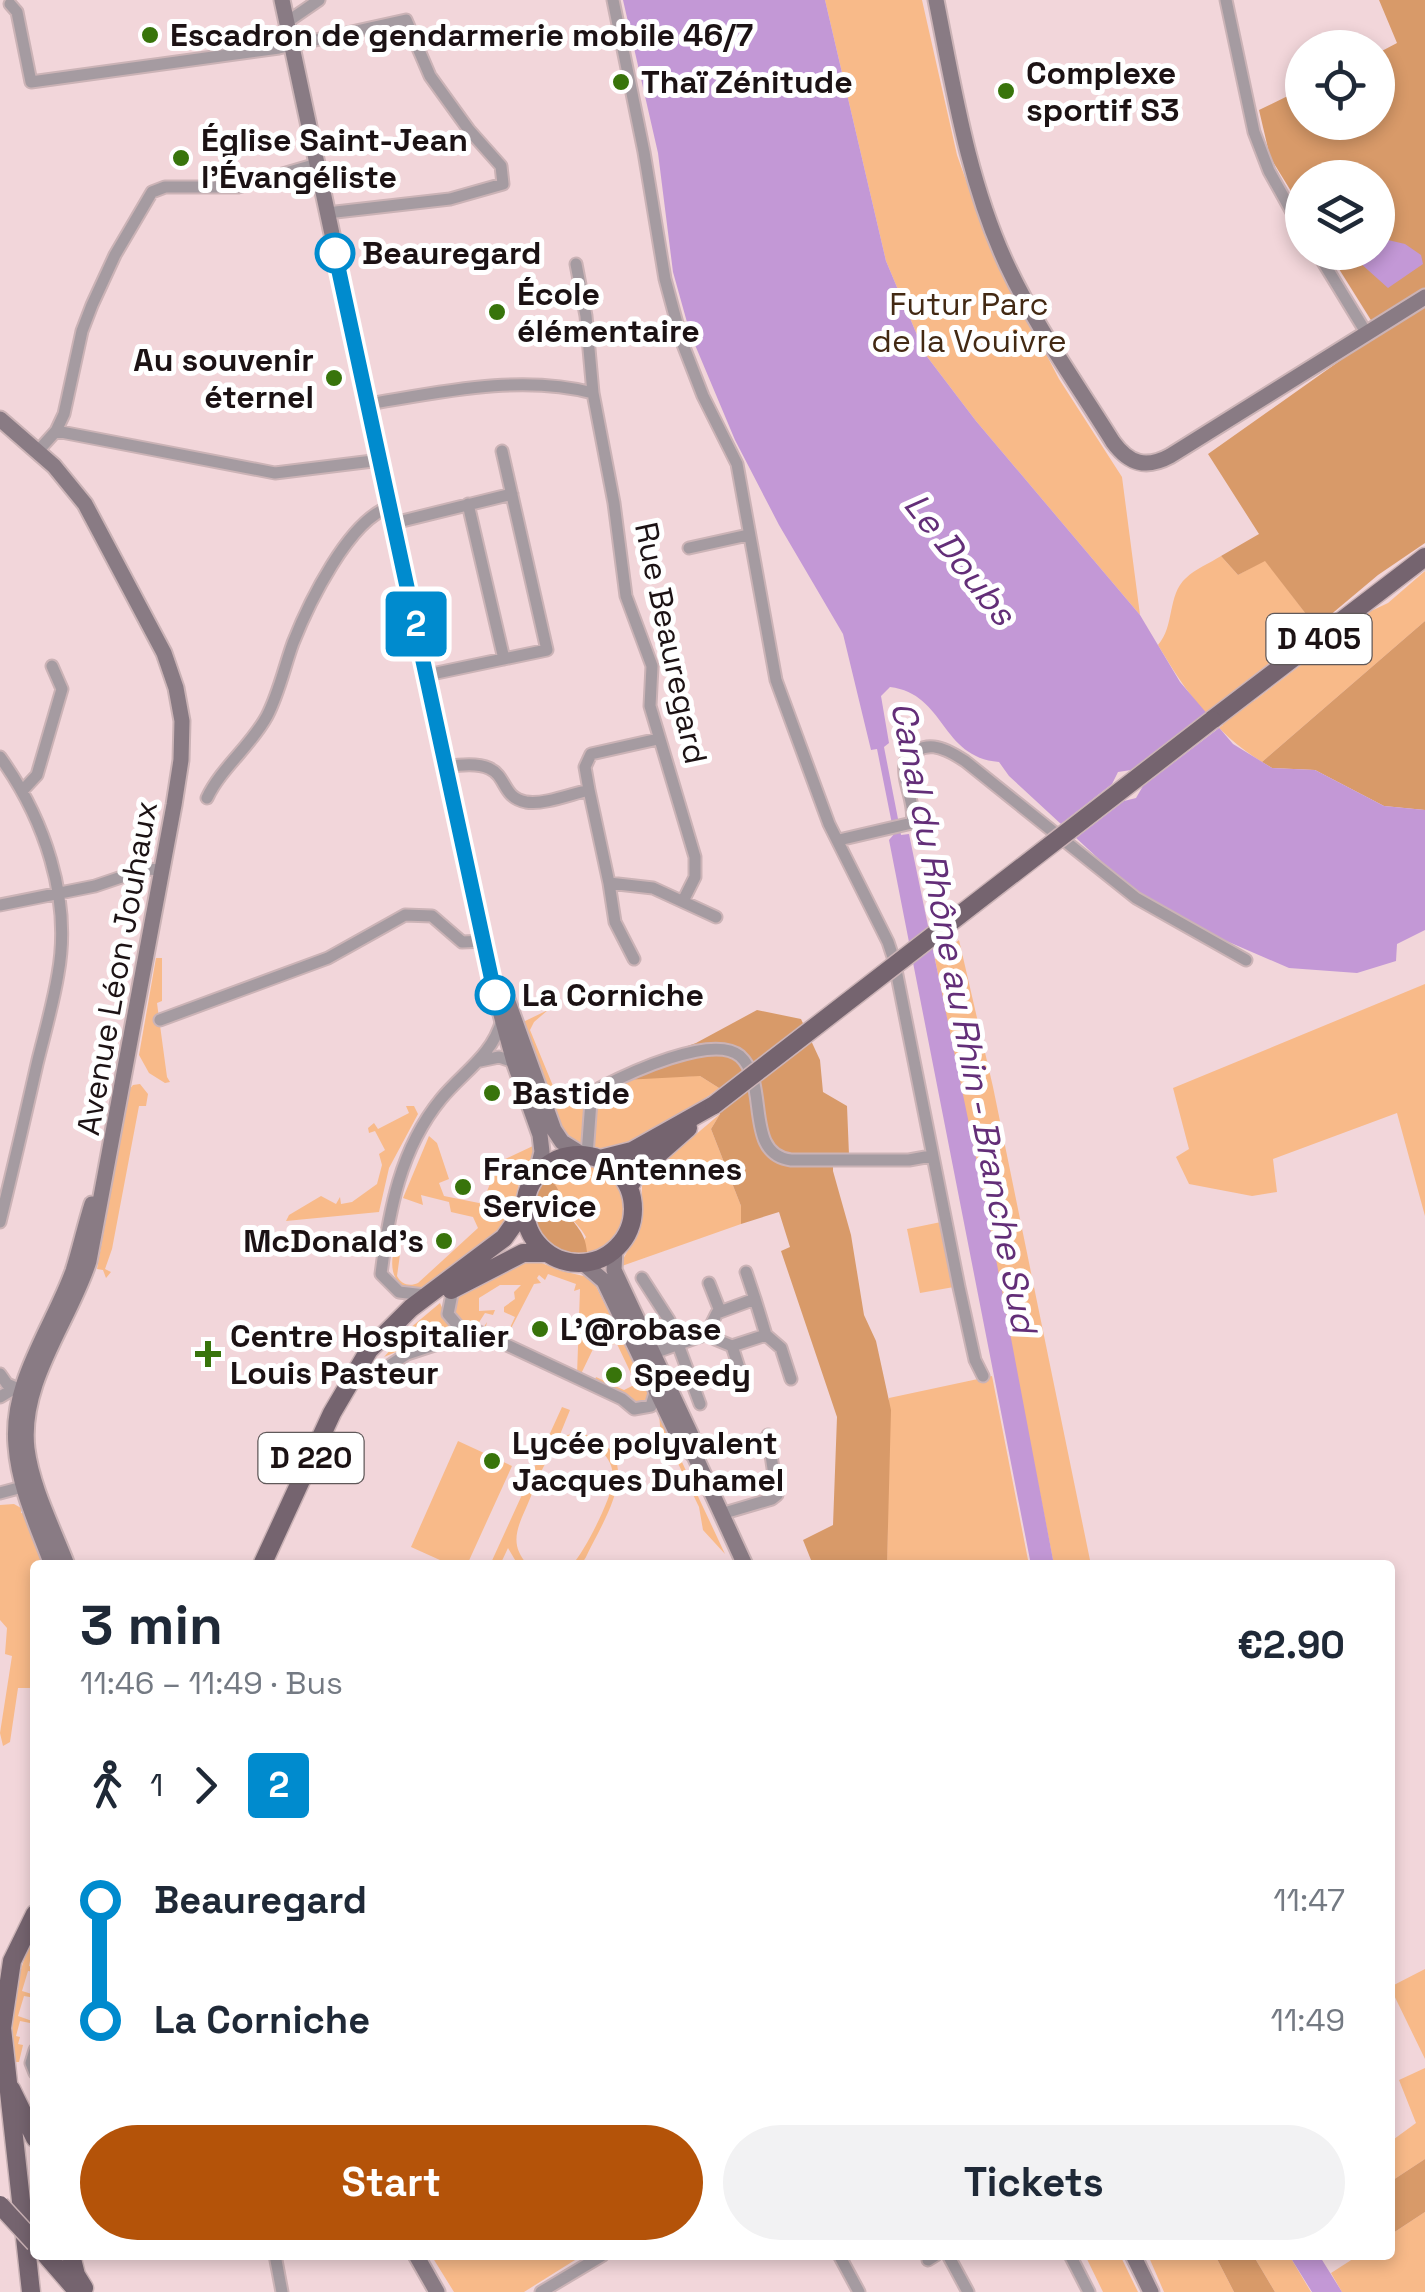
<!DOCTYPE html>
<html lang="en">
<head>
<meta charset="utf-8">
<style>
	body { margin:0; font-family:"Space Grotesk",sans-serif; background:#f2f2f3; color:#1f2937; height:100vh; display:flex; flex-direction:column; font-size:38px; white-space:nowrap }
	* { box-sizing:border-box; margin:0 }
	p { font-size:32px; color:#747a83 }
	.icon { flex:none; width:55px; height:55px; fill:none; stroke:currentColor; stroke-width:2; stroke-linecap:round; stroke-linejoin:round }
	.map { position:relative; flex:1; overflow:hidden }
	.panel { position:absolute; left:30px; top:1560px; width:1365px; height:700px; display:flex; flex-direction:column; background:#fff; border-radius:10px; box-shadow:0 5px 15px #0003 }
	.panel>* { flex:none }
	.badge { padding:0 20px; border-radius:8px; font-size:35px; line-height:65px }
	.fabs { position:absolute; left:1285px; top:30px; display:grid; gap:20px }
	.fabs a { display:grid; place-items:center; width:110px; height:110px; border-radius:50%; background:#fff; box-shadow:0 5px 15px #0003; font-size:50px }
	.map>.badge { position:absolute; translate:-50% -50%; box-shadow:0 0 0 5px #fff }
	.legs { display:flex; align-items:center; gap:15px; height:110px; padding:0 50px; font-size:32px }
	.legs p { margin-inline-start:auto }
	.headline { display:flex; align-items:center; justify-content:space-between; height:170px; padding:0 50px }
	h1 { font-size:55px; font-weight:800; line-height:75px }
	.primary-button { display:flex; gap:20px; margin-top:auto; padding:20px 50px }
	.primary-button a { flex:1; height:115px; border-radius:60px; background:#b45309; color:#fff; font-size:40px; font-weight:800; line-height:115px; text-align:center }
	.primary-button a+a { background:#f2f2f3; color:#1f2937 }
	ul { padding:0 50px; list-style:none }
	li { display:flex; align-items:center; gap:35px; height:120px; font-size:38px }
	li i { display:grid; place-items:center; width:15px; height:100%; margin:0 12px; background:currentColor }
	li i::after { content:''; width:25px; height:25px; margin:-12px; border:8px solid; border-radius:50%; background:#fff }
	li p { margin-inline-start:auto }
	li:first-child i { background:linear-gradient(#0000 50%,currentColor 0) }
	li:last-child i { background:linear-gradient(currentColor 50%,#0000 0) }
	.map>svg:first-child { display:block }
	.green { fill:#f8ba89; fill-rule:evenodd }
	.forest { fill:#d89a69 }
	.water { fill:#c398d6 }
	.pier { fill:#f2d6da }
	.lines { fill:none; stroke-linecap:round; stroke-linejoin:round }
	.street-casing { stroke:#cbb3b6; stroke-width:15 }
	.secondary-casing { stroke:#cbb3b6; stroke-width:19 }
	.primary-casing { stroke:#cbb3b6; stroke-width:21 }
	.street { stroke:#a59ba1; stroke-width:11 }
	.secondary { stroke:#897b84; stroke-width:15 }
	.primary { stroke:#75646f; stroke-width:18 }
	.primary-bridge-casing { stroke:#cbb3b6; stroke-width:21; stroke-linecap:butt }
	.primary-bridge { stroke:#75646f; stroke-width:18 }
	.line-1-casing { stroke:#fff; stroke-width:22 }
	.line-1 { stroke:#008bce; stroke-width:15 }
	.poi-dot { fill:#38740b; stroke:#fff; stroke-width:4 }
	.stop-1-dot { fill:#fff; stroke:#008bce; stroke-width:5 }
	.labels { text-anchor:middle; stroke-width:10; stroke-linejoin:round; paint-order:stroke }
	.shield { fill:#fff; stroke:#60595a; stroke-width:2.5 }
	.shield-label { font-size:30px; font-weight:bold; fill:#1c1214 }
	.poi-label { font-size:32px; font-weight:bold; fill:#1c1214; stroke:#fff; text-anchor:start }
	.stop-label { font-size:32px; font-weight:bold; fill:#1c1214; stroke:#fff; text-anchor:start }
	.park-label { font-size:32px; fill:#432913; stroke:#fff }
	.street-label { font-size:32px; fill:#1c1214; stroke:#fff }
	.water-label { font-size:35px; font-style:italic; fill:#632e78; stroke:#fff }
</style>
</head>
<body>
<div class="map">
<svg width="1425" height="2292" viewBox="0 0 1425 2292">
	<rect width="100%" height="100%" fill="#f2d6da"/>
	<path class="green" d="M825,0H922L957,155L988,242L1059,379L1122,477L1140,615L976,421L925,354L886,261Z
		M1221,556L1238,575L1265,560L1316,627L1241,685L1254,701L1371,611L1388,603L1425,571V621L1262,762C1216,734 1185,691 1158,645C1175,626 1167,595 1186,578C1195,569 1210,563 1221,556Z
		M959,940L993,1087L1091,1565H1054L935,959Z
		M156,958H162V1001L157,1003L167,1077L170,1082L165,1083L149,1073L139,1055Z
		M1425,984V1216L1397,1113L1273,1159L1277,1192L1252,1196L1189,1184L1176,1157L1189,1149L1173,1088Z
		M548,1010L534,1022L530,1030L553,1086L559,1083L563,1090L579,1083L586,1117L584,1144C549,1136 534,1054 523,1022Z
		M700,1076L719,1088C700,1103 631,1149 608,1150C603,1151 598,1148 593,1146C593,1134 590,1118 594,1107C604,1071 671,1077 700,1076Z
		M140,1084L148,1094L146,1106H139L112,1249L105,1269L111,1272L106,1278L103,1270L97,1269L129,1090L133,1085Z
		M406,1106H414L418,1114L389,1168L379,1212L286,1221L289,1215L321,1196L336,1204L340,1197L341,1204L352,1202L377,1184L382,1165L379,1154L385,1150L375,1131L369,1133L368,1128L374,1123L378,1129L409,1113Z
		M720,1114L711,1129L741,1206V1224L619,1267L640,1227L642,1186L648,1175Z
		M429,1136L437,1143L449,1179L439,1183L444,1196L479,1203L483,1201L499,1162L535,1145C534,1160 527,1168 520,1181C515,1194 517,1208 509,1220C496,1241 442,1275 420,1290L403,1288C385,1270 394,1254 398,1230L403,1233L397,1276C401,1284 409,1287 418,1283L478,1228L473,1217L451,1212L449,1202L421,1195L423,1205L403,1198Z
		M585,1160C689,1190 579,1314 535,1232C515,1194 548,1161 585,1160ZM545,1176C560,1186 559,1194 566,1210C571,1220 581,1227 586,1237L574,1255L553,1247Z
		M941,1222L954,1287L920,1293L907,1229Z
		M529,1258L562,1271L592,1278L648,1392L647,1399L637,1403L594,1383L596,1377L624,1390L636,1384L617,1344L598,1345V1339L611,1336L600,1315L586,1318L594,1347L580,1376L577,1375L580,1289L574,1291L576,1284L548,1274L545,1280L539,1275L537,1278L541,1283L534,1284L505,1340L482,1330L487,1322L485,1330L505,1338L515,1317L504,1312V1307L515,1299L514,1292L521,1285H500L479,1298V1311L495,1310L493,1315L485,1313L476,1327L460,1322L453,1314L457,1293Z
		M440,1303L453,1333L449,1335L446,1328L396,1344L398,1351L384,1357L409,1329Z
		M992,1376L1029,1565H887L889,1398Z
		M562,1407L570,1410L559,1437C573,1433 586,1432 599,1440C642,1467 601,1524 586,1557L581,1565H572C585,1551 611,1499 613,1481C616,1449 577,1428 554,1452C541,1465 534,1491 526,1508C516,1530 510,1546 528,1565H518L508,1548L500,1565H490Z
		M659,1413L725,1554L703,1530L699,1507L660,1426Z
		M458,1441L512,1466L467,1565H451L411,1547Z
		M14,1504L21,1508V1513L28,1514L46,1565H35V1694L32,1688H18L10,1742L3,1746L0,1733L12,1656L5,1654L7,1628L0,1620V1505Z
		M35,1935L29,1966L35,1968V1972L28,1971L22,1991L35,1995V1998L24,1996L18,2016L35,2022V2024L20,2021L16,2036L20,2037L18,2044L23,2045L19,2062H14C9,2018 14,1975 35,1935Z
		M1425,1969V2059L1390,1987Z
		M1425,2068V2159L1390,2182V2142L1416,2123L1399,2080Z
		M1425,2212V2292H1342L1331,2273L1359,2255H1390V2235Z
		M431,2255H583L524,2292H454Z
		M1085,2255H1120L1138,2292H1103Z
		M1148,2255H1215L1234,2292H1164Z
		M1253,2255H1289L1311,2292H1275Z"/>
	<path class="forest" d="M1379,0H1425V543L1378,575L1316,627L1265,561L1238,575L1221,556L1259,534L1208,454L1379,333L1329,253L1378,252V178H1302V209L1270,157L1259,110L1302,89V122H1378V53L1397,43Z
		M1425,621V810L1384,806L1315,770L1272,768L1262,762Z
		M757,1010L801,1019L820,1060L823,1092L847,1106L849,1155H833V1171L851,1235L864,1315L876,1341L891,1410L887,1565H813L803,1540L833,1525L837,1417L781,1251L790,1247L779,1212L741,1224V1206L711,1129L720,1114L719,1088L700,1076L624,1080L627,1068L696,1043Z
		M545,1176C560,1186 559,1193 566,1209C574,1227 585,1229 587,1252C541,1260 520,1211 545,1176Z
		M1425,2159V2212L1390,2235V2182Z
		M1215,2255H1253L1275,2292H1234Z"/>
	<path class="water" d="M623,0H825L886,261L925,354L976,421L1140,615L1180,682L1233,744L1272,768L1315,770L1384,806L1425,810V930L1397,944L1396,961L1357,973L1289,968L1201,930L1142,895L1114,873L1009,776L999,762C940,757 946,694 890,687L881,696L889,743L884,747L899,824L901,835L909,834L985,1201L1054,1565H1031L889,840L894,834L877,749L871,750L843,634L779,525L735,440L690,333L673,272L658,153Z
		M1378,224L1388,240L1405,244L1421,255L1423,264L1388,288L1349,253L1378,252Z
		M1289,2255H1319L1342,2292H1312Z"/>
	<path class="pier" d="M1210,709L1223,725L1143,786L1136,798L1124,801L1072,841L1057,827L1112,784L1118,772L1131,770Z"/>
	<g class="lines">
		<g class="street-casing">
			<path id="street" d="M613,0L644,152L665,279L682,342L703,396L737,464L776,680L829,824L888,942L894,960L959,1287L975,1360L983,1376
				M1226,0L1254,132L1269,171L1302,230
				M10,4L17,12L31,82L279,48L406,20L430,76L469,130L501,166L503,184L450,199L327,213
				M287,22L319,0
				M1317,252L1367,334
				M576,264L586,316L593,393
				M369,404C441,392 521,374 593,393L614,503L626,596L652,666L650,706L695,857V877L683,901
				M56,431L275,473L381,460
				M38,451L56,431L64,414L82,331L92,305L115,255L152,192L165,187H238L317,164
				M468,504L504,659
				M394,523L512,494
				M689,548L748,535
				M427,675L547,650L502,451
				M0,757C44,818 72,898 58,974C53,1005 44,1035 37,1064C25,1117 13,1169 0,1222
				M446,767C518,755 491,795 526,802C544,805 571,794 589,790L609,883L653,888L716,917
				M23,790L37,775L62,689L52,666
				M589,790L585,767L591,754L658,739
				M207,798C221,768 251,746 267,716C279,693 284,668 293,643C308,605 349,519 390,507
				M839,840L912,823C916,803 902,783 905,762C923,737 944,747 965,761L1136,898L1246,960
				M609,883L615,922L634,959
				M0,905L95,886L145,869L163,870
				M160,1020L328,958L405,915L432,916L462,942L485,941
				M480,1061L499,1057L514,1062
				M587,1155L591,1101L600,1088C627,1074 713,1033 740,1056C770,1083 743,1154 791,1160H909L931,1156
				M746,1272L755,1299
				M642,1278L669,1320L700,1404
				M709,1283L720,1311
				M453,1289L448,1314L464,1333
				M425,1295L399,1292L381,1274C389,1211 400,1149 441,1099C463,1072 492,1056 502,1020
				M755,1299L766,1335L732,1346L715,1339L709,1329L717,1313Z
				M766,1335L781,1348L791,1379
				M732,1346L740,1371
				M648,1355L710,1333
				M364,1373L372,1377L407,1354L477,1331L622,1399L634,1409L651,1406L656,1390
				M0,1374L7,1384L28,1393
				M0,1397L15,1388
				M0,1493L30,1485
				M721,1514L772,1499L777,1495L768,1435
				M35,2050L31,2063L35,2073
				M275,2255L282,2292
				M839,2255L859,2292
				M948,2255L968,2292
				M1070,2255L1089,2292
				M928,2260L936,2255
				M541,2292L603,2255"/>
		</g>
		<g class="secondary-casing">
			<path id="secondary" d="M282,0L491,978L514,1062L540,1135L542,1152L536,1175
				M936,0C954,90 968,181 1007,265C1036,327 1077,384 1113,442C1129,464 1146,469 1170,456L1425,297
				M0,419L54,466L85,504L164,653L176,688L182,721L181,760L174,805L89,1261C70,1321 19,1382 27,1449C32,1488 53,1528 67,1565
				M503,988L554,1130L562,1142L583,1155
				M615,1249L614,1270L691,1435L695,1456L745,1565
				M583,1263L604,1281L680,1440L695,1456
				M52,1565C38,1527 19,1488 16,1446C10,1382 52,1329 73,1271C80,1249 85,1226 92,1204
				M416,2255L437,2292
				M1133,2255L1151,2292"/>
		</g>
		<g class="primary-casing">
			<path id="primary" d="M1212,720L1425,557
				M525 1209a54 54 0 1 1 108 0a54 54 0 1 1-108 0Z
				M600,1159L632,1151L714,1105
				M629,1187L637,1173L688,1128
				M451,1290L523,1253H546
				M262,1565L332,1413L369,1350L411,1308L504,1238L524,1210
				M11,2089L35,2138
				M46,2255L78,2292
				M71,2255L76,2275L84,2288
				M31,2292L2,2028L12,1961L35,1914"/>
		</g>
		<use href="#street" class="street"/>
		<use href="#secondary" class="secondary"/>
		<use href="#primary" class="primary"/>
		<g class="primary-bridge-casing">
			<path id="primary-bridge" d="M714,1105L1212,720
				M0,2205L35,2243"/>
		</g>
		<use href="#primary-bridge" class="primary-bridge"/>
	</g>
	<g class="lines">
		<g class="line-1-casing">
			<path id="line-1" d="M335,253L495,995"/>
		</g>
		<use href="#line-1" class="line-1"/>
	</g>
	<g class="poi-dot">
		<circle cx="150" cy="35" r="10"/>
		<circle cx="621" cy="82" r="10"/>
		<circle cx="1006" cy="91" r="10"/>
		<circle cx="181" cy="158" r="10"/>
		<circle cx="497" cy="312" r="10"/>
		<circle cx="334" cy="378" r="10"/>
		<circle cx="492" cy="1093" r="10"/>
		<circle cx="463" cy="1187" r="10"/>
		<circle cx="444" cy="1241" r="10"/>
		<circle cx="540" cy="1329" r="10"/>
		<path d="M203 1339h10v10h10v10h-10v10h-10v-10h-10v-10h10z"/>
		<circle cx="614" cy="1375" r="10"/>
		<circle cx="492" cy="1461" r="10"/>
	</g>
	<g class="stop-1-dot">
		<circle cx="335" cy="253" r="18"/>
		<circle cx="495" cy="995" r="18"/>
	</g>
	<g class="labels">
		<g class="shield">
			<rect x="1266.5" y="614" width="105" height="50" rx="8"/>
			<rect x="258.5" y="1433" width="105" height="50" rx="8"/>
		</g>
		<g class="shield-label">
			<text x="1319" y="649">D 405</text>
			<text x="311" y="1468">D 220</text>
		</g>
		<g class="poi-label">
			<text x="170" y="46">Escadron de gendarmerie mobile 46/7</text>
			<text x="1026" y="84">Complexe<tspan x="1026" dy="37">sportif S3</tspan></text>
			<text x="641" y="93">Thaï Zénitude</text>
			<text x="201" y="151">Église Saint-Jean<tspan x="201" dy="37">l'Évangéliste</tspan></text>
			<text x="517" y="305">École<tspan x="517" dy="37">élémentaire</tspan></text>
			<text x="314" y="371" text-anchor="end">Au souvenir<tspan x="314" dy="37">éternel</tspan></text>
			<text x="512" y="1104">Bastide</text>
			<text x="483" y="1180">France Antennes<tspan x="483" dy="37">Service</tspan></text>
			<text x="424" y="1252" text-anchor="end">McDonald's</text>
			<text x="560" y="1340">L'@robase</text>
			<text x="230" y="1347">Centre Hospitalier<tspan x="230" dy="37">Louis Pasteur</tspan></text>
			<text x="634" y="1386">Speedy</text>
			<text x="512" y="1454">Lycée polyvalent<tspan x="512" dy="37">Jacques Duhamel</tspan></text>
		</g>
		<g class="stop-label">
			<text x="362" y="264">Beauregard</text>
			<text x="522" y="1006">La Corniche</text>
		</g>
		<g class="park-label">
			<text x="969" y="315">Futur Parc<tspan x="969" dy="37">de la Vouivre</tspan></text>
		</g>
		<g class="street-label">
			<text transform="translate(671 643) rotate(78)" y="11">Rue Beauregard</text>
			<text transform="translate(117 968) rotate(-80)" y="11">Avenue Léon Jouhaux</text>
		</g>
		<g class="water-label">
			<text transform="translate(960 559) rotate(52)" y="12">Le Doubs</text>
			<text transform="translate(964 1017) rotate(79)" y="12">Canal du Rhône au Rhin - Branche Sud</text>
		</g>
	</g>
</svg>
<div class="fabs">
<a><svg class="icon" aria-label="locate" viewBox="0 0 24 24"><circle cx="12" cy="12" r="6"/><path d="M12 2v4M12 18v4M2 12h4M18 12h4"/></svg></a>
<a><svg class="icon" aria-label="layers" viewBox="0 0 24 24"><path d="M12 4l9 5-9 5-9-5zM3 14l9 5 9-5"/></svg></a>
</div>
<b class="badge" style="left:416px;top:624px;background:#008bce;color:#fff">2</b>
<section class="panel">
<div class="headline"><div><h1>3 min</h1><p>11:46 – 11:49 · Bus</p></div><b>€2.90</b></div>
<div class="legs"><svg class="icon" aria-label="walk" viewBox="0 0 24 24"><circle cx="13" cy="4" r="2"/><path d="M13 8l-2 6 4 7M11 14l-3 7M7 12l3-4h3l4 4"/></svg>1<svg class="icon" aria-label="forward" viewBox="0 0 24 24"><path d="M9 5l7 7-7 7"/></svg><b class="badge" style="background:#008bce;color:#fff">2</b></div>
<ul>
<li><i style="color:#008bce"></i><b>Beauregard</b><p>11:47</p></li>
<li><i style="color:#008bce"></i><b>La Corniche</b><p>11:49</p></li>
</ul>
<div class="primary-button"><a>Start</a><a>Tickets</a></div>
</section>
</div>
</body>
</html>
